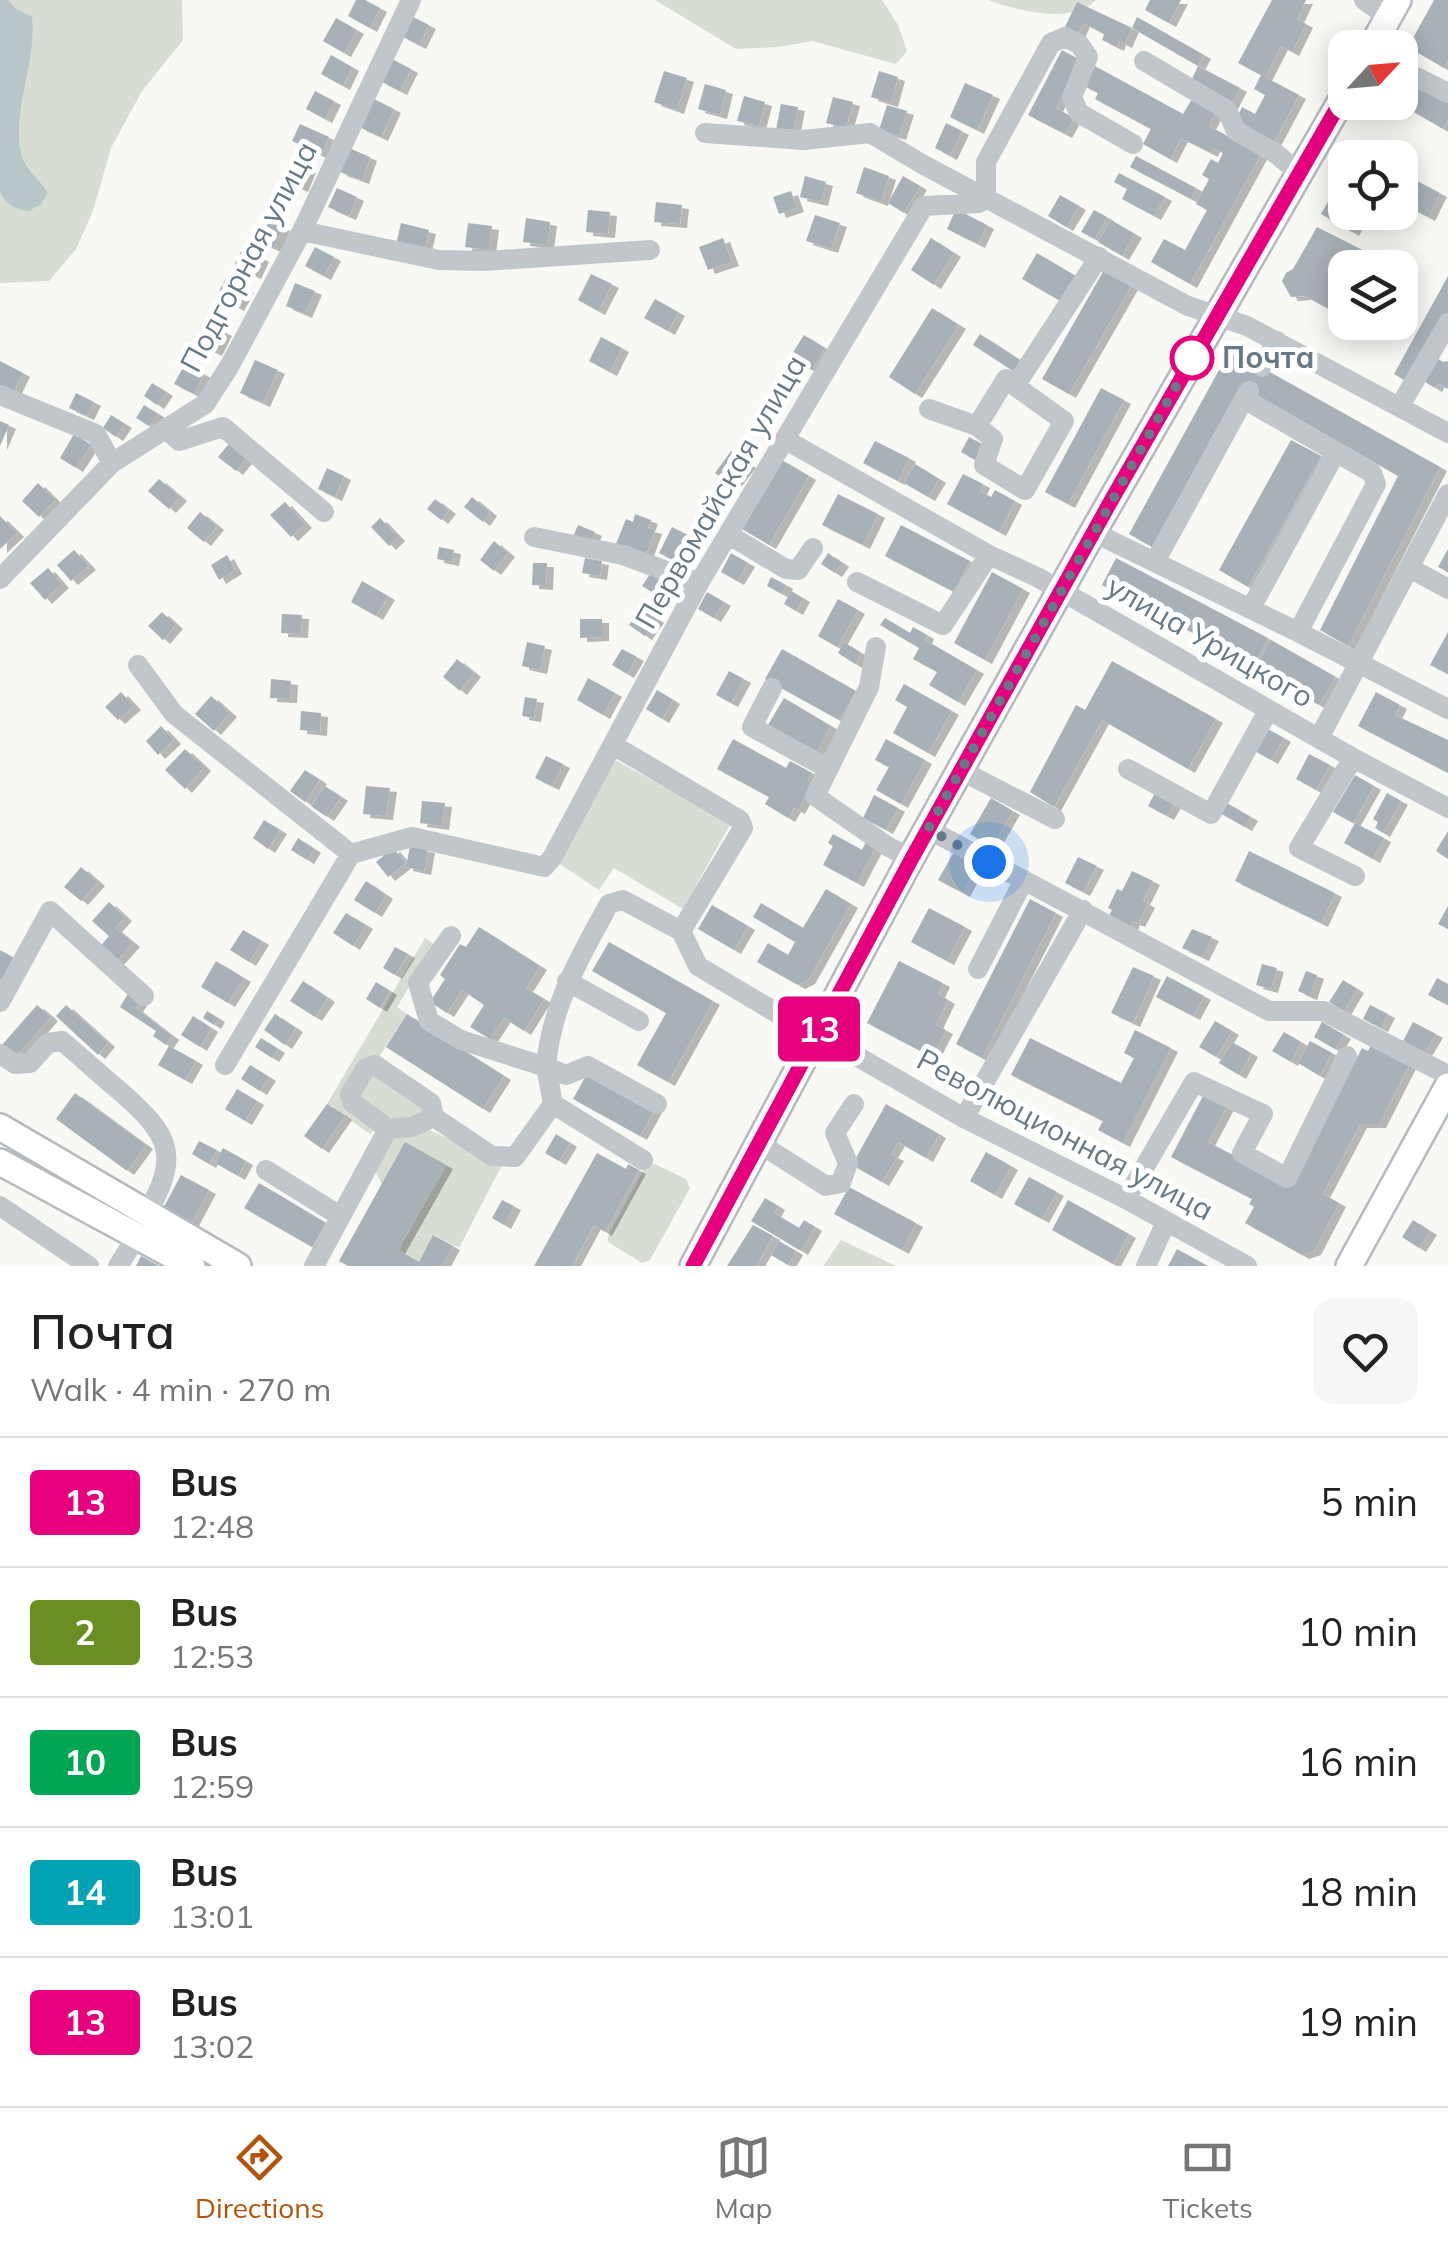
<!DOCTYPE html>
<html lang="en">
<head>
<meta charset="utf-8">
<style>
	body { margin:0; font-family:Mulish,sans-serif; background:#f6f6f6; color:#222; height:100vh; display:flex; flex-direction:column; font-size:38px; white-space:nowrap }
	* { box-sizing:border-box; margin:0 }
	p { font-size:32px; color:#767676 }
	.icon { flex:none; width:55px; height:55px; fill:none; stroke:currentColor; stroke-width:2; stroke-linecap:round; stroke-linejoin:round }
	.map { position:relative; height:1266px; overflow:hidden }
	.details { display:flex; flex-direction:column; background:#fff; flex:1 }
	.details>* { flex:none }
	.badge { padding:0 20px; border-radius:8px; font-size:35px; line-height:65px }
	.needle { width:65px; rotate:64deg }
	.fabs { position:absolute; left:1328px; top:30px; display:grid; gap:20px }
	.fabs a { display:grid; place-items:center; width:90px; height:90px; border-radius:20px; background:#fff; box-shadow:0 5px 25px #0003; font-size:50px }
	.you { position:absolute; width:50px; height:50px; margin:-25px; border:8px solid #fff; border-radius:50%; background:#1a73e8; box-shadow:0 0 0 15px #1a73e833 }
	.map>.badge { position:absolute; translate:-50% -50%; box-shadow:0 0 0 5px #fff }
	.round { display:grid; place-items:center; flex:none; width:105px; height:105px; border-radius:20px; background:#f6f6f6 }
	.head { display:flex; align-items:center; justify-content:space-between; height:170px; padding:0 30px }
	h1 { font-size:48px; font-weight:600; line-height:75px }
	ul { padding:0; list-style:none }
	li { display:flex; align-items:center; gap:30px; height:130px; padding:0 30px; border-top:2px solid #e0e0e0 }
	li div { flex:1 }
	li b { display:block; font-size:38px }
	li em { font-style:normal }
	li .badge { min-width:110px; font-weight:700; text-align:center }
	.dock { display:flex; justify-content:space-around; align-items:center; height:140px; border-top:2px solid #e0e0e0; background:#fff; font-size:28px; color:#767676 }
	.dock a { display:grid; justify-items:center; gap:5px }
	.dock .active { color:#b45309 }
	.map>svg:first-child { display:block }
	.green { fill:#d8ddd4 }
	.water { fill:#b8c5c9 }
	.building { fill:#a8b1b7; filter:url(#shadow) }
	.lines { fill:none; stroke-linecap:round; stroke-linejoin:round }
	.major-casing { stroke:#b5babe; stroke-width:30 }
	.minor { stroke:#c1c6ca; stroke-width:20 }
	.major { stroke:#fff; stroke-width:25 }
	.line-casing { stroke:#fff; stroke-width:22 }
	.line { stroke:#e6007e; stroke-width:15 }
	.walk { stroke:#677987; stroke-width:10; stroke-dasharray:0 18 }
	.stop-dot { fill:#fff; stroke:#e6007e; stroke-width:5 }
	.labels { text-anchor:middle; stroke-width:10; stroke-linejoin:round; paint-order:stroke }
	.street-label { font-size:30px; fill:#677987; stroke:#fff }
	.stop-label { font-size:30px; font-weight:bold; fill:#677987; stroke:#fff; text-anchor:start }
</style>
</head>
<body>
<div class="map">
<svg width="1448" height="1266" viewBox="0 0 1448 1266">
	<defs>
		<filter id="shadow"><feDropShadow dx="7" dy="4" stdDeviation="0" flood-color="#0004"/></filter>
	</defs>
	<rect width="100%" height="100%" fill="#f8f8f5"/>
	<path class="green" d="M0,0H182L183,40L142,91L111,148L93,211L76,249L49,281L0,283Z
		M655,0H882L898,25L907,51L896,64L812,41L779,47L736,49Z
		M988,0H1096C1072,25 1018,11 988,0Z
		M615,760L731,823L683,909L614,868L599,890L558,863Z
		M425,938L434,944L397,1007L407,1014L375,1063L342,1099L376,1129L370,1134L327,1104Z
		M372,1072L427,1112C395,1129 384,1116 358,1096Z
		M425,1128L503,1163L459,1248L434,1235L419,1262L398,1250L445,1165L382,1185L375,1170L389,1138Z
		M655,1164L686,1179L690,1188L650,1260L642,1263L608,1242V1236L645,1167Z
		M841,1240L896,1266H823Z"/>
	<path class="water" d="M0,0H8L16,9L32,17C37,62 12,107 21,154C25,170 40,179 48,193L41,204L29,211C15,209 6,205 0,192Z"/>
	<path class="building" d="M356,0H365L380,8L370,28L348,16Z
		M1150,0H1181L1169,23L1145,10Z
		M1272,0H1306L1297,19L1306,24L1292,52L1281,46L1265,77L1299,95L1274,142L1236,120L1242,107L1255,114L1265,95L1254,89L1261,75L1238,63Z
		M1434,0H1448V61L1444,68L1408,47Z
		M1077,2L1132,28L1125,44L1119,41L1117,47L1102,40L1104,34L1083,23L1078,34L1065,27Z
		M411,16L429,25L419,45L401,36Z
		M1137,17L1204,55L1198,66L1132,28Z
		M336,18L357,30L344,53L323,41Z
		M1062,50L1080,60L1056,108L1074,118L1065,134L1028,115Z
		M331,55L352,67L343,86L321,74Z
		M392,59L411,69L400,91L380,81Z
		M1093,65L1183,114L1192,99L1216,112L1209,126L1261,154L1190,284L1151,262L1164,239L1185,250L1207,210L1196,204L1209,179L1202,175L1211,159L1218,163L1223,153L1213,148L1211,153L1181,138L1170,159L1143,144L1151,129L1095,99L1098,93L1082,85Z
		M1198,66L1240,88L1231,105L1190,83Z
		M664,71L687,78L677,110L654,102Z
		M879,71L898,77L891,103L871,97Z
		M1400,76L1448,97V120L1443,129L1400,104Z
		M965,83L993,95L977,130L950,117Z
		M705,84L726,90L720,115L698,109Z
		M315,91L334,101L325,119L306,109Z
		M744,96L765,102L759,126L737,121Z
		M833,97L853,102L846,128L826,123Z
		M372,98L394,109L381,137L359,127Z
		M781,104L798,107L793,133L776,130Z
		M887,105L907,111L899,136L879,130Z
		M946,123L962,131L950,156L935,148Z
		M300,124L329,137L321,155L292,141Z
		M349,148L370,157L362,180L340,172Z
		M1136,156L1196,188L1191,199L1130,167Z
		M290,161L309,169L301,188L282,180Z
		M864,167L889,176L881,202L856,193Z
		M1345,172V212H1363L1352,232L1321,214Z
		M1119,173L1165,197L1154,216L1122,199L1127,189L1114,182Z
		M805,176L826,182L821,202L800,197Z
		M903,176L920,186L904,213L888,203Z
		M1415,180L1440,193L1428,217L1403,204Z
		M337,188L357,197L349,216L328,207Z
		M791,191L797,208L779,214L773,197Z
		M1060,195L1079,206L1066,227L1048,216Z
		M656,202L682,205L680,224L654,222Z
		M956,209L987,225L978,244L947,229Z
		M588,210L610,212L608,234L586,232Z
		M1094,210L1107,217L1095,239L1081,232Z
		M815,215L840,223L831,249L806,241Z
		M526,218L550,222L547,245L523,242Z
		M1111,220L1135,234L1122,256L1098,242Z
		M269,221L283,227L274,248L260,242Z
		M401,223L429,230L424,252L396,245Z
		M468,223L492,226L489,250L465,247Z
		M1317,227L1398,268H1345V318L1305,296L1291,297L1282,281L1286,273L1293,269Z
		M723,238L732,262L708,270L699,247Z
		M931,238L954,253L934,285L911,270Z
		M315,247L334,257L324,276L305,266Z
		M243,248L262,258L254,275L234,265Z
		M1037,253L1079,278L1064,303L1022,279Z
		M1104,270L1131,286L1069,394L1042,379Z
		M591,274L612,284L598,311L578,300Z
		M1448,276V312L1409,383L1394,374Z
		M226,278L247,289L237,307L217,295Z
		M295,283L315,291L305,314L286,306Z
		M655,299L678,312L668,331L644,318Z
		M932,308L959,325L915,394L889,377Z
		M207,323L225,332L215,352L197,343Z
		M980,334L1023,362L1016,373L973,345Z
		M804,335L825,348L812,370L790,357Z
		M601,337L622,348L610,372L589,361Z
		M1230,350L1440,467L1348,646L1320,630L1398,476L1241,386L1152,547L1129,534Z
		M1431,355L1443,362L1448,361V389L1438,383L1435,388L1417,377Z
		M255,360L278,370L263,403L240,393Z
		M0,361L23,373L13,393L0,386Z
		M185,364L204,374L194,394L174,384Z
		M152,383L166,392L157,405L144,396Z
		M1101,388L1124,400L1068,504L1045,492Z
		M76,393L94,402L87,416L69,408Z
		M144,405L158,414L149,426L136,418Z
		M111,415L125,424L116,437L103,428Z
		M0,421L9,425L0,446Z
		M74,434L91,445L76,468L60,458Z
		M969,437L984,445L975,460L961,452Z
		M232,440L249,455L236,471L218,457Z
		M1291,440L1321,456L1248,587L1219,570Z
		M875,441L909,458L898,481L863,463Z
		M731,451L749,464L732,486L715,473Z
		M782,460L809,476L769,545L742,529Z
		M915,464L939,479L928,497L904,483Z
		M327,468L344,476L335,497L318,489Z
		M963,474L983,484L980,491L991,497L995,490L1015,501L999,532L947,504Z
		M159,479L180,497L169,509L148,491Z
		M38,483L55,500L39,517L22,501Z
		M838,494L878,514L863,545L822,525Z
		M472,497L490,512L483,522L464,507Z
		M435,499L449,510L441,520L427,509Z
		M285,502L305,524L291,537L270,515Z
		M200,512L217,526L204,542L187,528Z
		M635,514L651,520L648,528L655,530L646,555L616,544L626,519L633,522Z
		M0,516L17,533L0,549Z
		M380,518L398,537L389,546L371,527Z
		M578,525L595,532L590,544L573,537Z
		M901,525L970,561L954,592L885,556Z
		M672,527L694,538L681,564L659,553Z
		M494,541L508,553L494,571L480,560Z
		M439,547L454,550L452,562L437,559Z
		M1448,549V572L1438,567Z
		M74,550L89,566L71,581L57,565Z
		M731,553L748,563L737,581L721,572Z
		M828,553L842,563L835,573L821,564Z
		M227,555L235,570L219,580L211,565Z
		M585,558L602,561L600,576L582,573Z
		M1116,558L1268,638L1254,665L1102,585Z
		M533,563H547L546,586L532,585Z
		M48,568L62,584L45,600L30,583Z
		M992,572L1023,589L985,660L954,643Z
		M650,574L668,585L660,597L642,586Z
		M771,577L786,585L782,594L767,586Z
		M362,581L388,596L376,616L351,602Z
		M791,591L803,598L796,611L784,604Z
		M707,592L724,602L714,618L698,609Z
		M838,599L858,610L837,647L818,636Z
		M641,608L657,619L645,636L629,625Z
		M162,612L176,625L163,640L148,626Z
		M282,614L302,615L301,634L281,633Z
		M885,618L910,633L913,627L927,635L925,640L977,670L958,702L929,685L937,672L913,659L919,648L880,625Z
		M580,619H602V637L580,638Z
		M1448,632V674L1430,665Z
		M1271,640L1336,677L1319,705L1255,668Z
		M527,642L545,646L540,670L522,666Z
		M844,642L861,653L855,664L838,653Z
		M622,649L637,657L627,674L612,665Z
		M782,649L856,691L839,720L765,679Z
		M457,659L474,673L460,691L443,677Z
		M1112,661L1216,719L1188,769L1102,720L1054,807L1030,792L1076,705L1085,710Z
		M729,671L744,679L731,703L716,695Z
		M588,678L615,693L603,715L577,700Z
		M271,679L291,681L290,699L270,698Z
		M904,684L952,711L928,753L893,733L907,707L895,700Z
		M657,690L673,700L662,719L646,709Z
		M121,692L134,706L118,720L105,707Z
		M1376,692L1400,705L1395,715L1448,740V773L1358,726Z
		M211,696L230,713L214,731L195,714Z
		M525,697L537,699L534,718L522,716Z
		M784,698L831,726L816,753L768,725Z
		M301,711L321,713L320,732L300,730Z
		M161,726L174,740L158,755L146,741Z
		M1266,728L1284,738L1271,760L1253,750Z
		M733,739L786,768L790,761L812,773L807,781L812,784L798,810L794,808L788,818L765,804L769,797L717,769Z
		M886,739L925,760L901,804L876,790L889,767L875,760Z
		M185,749L204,767L185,789L165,770Z
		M1309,754L1330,765L1316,790L1296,779Z
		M546,756L563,764L552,786L535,778Z
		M305,770L320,780L305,802L290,791Z
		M1355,775L1374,786L1353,823L1333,812Z
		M325,786L341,797L327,817L311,806Z
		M366,786L390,788L386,816L363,814Z
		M1156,791L1175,802L1167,816L1148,806Z
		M1387,793L1401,801L1383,833L1375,828L1378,822L1373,819Z
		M874,795L898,808L886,830L863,818Z
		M991,798L1013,811L992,847L970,834Z
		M422,801L445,803L442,826L420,823Z
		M1225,802L1251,817L1245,827L1218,812Z
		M264,820L280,830L268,849L253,838Z
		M1355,823L1384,838L1373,859L1344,843Z
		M1448,831V859L1436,851Z
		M833,834L862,850L869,836L879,841L857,883L823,865L833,846L828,843Z
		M298,838L314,849L307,860L291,850Z
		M410,846L428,849L424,871L406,867Z
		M393,848L406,863L388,877L376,862Z
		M1249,851L1335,893L1321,923L1235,881Z
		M954,852L978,865L963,893L938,880Z
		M1078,857L1097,866L1083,892L1065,883Z
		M81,867L98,882L81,901L64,887Z
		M1132,871L1153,881L1143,901L1148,904L1138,923L1133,921L1131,926L1109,916L1112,910L1108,908L1117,889L1122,891Z
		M366,881L386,895L375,913L354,900Z
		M826,889L851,904L808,980L798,985L757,962L768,943L788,955L795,942L753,917L761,903L803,928Z
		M1030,899L1056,913L982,1058L956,1044Z
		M109,902L125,917L115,928L133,943L116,962L99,948L109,936L92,921Z
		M712,905L748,926L734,950L698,929Z
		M1448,906V929L1438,924Z
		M929,908L965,927L947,961L911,942Z
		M346,913L366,925L353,946L333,933Z
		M479,927L540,966L526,988L544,999L524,1031L504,1018L490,1039L470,1027L484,1005L462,990L447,1013L430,1002L445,979L440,975L460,944L466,947Z
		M1192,929L1212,937L1202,957L1182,948Z
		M243,930L262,941L249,962L230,950Z
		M609,942L713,1001L668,1082L637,1065L666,1013L592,971Z
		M395,947L408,954L395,975L383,968Z
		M0,950L16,959L3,982L0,980Z
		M216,961L244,978L228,1003L201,987Z
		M899,961L943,983L938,994L948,1000L936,1025L946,1030L932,1057L867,1023Z
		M1262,964L1277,968L1271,989L1256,985Z
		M1133,967L1154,976L1133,1023L1111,1013Z
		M1306,971L1317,975L1310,996L1298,991Z
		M1167,976L1204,996L1193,1016L1156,997Z
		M1437,978L1448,984V1005L1428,995Z
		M1343,980L1357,989L1344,1011L1329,1002Z
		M303,981L328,998L315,1017L290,1001Z
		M376,982L390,991L380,1008L366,999Z
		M129,992L141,1000L136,1008L172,1036L166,1045L153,1036L156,1031L120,1007Z
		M37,1005L51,1017L15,1058L1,1046Z
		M66,1005L108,1043L98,1055L56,1016Z
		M1370,1005L1388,1014L1381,1028L1363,1019Z
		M207,1011L218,1018L214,1025L203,1018Z
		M275,1014L296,1028L285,1045L264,1030Z
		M407,1014L504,1076L483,1109L386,1047Z
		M193,1016L211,1028L200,1047L181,1035Z
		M1215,1021L1232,1031L1216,1057L1199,1047Z
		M1322,1022L1344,1035L1335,1049L1314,1037Z
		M1413,1022L1436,1034L1425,1052L1403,1041Z
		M1135,1030L1171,1048L1123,1143L1098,1130L1103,1121L1011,1075L1030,1038L1121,1083L1134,1058L1124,1053Z
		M1284,1032L1301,1042L1291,1062L1272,1051Z
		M261,1038L278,1049L272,1058L255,1047Z
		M1310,1041L1332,1053L1320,1076L1298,1063Z
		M1232,1042L1251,1053L1239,1075L1219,1063Z
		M1371,1045L1409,1065L1379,1124H1360L1323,1194L1339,1203L1314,1251L1302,1255L1245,1223L1254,1207L1249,1204L1252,1199L1171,1157L1205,1092L1228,1104L1208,1142L1290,1185L1362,1048L1368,1051Z
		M169,1046L196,1061L185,1080L158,1065Z
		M250,1065L269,1077L260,1091L241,1079Z
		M588,1072L655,1109L640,1136L573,1099Z
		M237,1089L257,1101L245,1121L225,1109Z
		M75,1093L146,1145L127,1171L56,1119Z
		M327,1104L345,1116L322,1149L304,1136Z
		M886,1104L939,1134L926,1158L898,1142L891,1154L897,1157L882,1182L852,1165Z
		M556,1134L570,1143L559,1161L545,1153Z
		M199,1141L217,1150L209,1164L192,1154Z
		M405,1142L446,1165L398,1250L419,1262L433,1235L453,1246L442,1266H348L339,1261Z
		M223,1148L246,1161L238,1176L215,1163Z
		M986,1152L1011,1166L995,1195L970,1181Z
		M597,1153L626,1169L628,1164L639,1170L605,1232L594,1225L572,1266H534Z
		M181,1175L209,1190L192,1222L164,1207Z
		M1029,1177L1057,1192L1042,1219L1014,1204Z
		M259,1183L326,1223L312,1247L244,1208Z
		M849,1187L916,1223L902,1250L834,1214Z
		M765,1198L778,1206L774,1213L799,1228L804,1220L815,1227L801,1251L751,1221Z
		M502,1200L514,1206L504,1225L492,1218Z
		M1068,1200L1129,1234L1113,1264L1052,1230Z
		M1413,1220L1430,1231L1419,1248L1402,1237Z
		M753,1225L773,1236L756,1266H727Z
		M779,1241L796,1251L788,1265L771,1255Z
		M1177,1249L1208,1266H1168Z
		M141,1256L159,1266H136Z"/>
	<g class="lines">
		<g class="major-casing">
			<path id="major" d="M1371,48L1398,0
				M0,1127L238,1266
				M0,1162L192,1266
				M693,1266L911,858L1093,532L1345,94
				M1349,1266L1448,1086"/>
		</g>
		<path class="minor" d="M1364,0L1388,17
			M1144,61L1227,110L1236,131L1275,153L1300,174
			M1400,69L1448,93
			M705,133L803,140L870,133L922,164L1188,306L1247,326L1448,433
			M986,197V162L1051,43L1065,37L1079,44L1088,57L1072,97L1079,113L1133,144
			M302,231L439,260L485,261L650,250
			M1262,367L1277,341
			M1249,391L1244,399L1336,452L1251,608
			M0,395L96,434L112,463
			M1400,406L1448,323
			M929,409L977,426L993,439L984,465L1025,490L1064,421L1015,386L1099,257
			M977,426L1006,379L1015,386
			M167,430L179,441L223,427L324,512
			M786,440L989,555L1037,577L1353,758L1448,808
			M1336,452L1372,473L1376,484L1298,632L1448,709
			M1093,532L1298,632
			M729,535L786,569L798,570L813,548
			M534,537L623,555L699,583
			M1156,560L1244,399
			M1410,568L1448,589
			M0,579L112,463L205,404L229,367L302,231L411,0
			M857,582L943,625L989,555
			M876,647L869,687L815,796L887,846L911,858
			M138,665L174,714L351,854L412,837L544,867L552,858L699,583L924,206L979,203L986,197
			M772,688L752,727L827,768
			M1319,738L1448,494
			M613,745L740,820L743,828L681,931
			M1353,758L1299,848L1355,876
			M1128,769L1211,814L1268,711
			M962,771L1055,819
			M928,829L1269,1011H1323L1448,1075
			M451,936L418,983L429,1021L461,1040L546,1067C551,1005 580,957 609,904L623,900L681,931L698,966L790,1021L846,1050L964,1118L1126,1199L1247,1266
			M978,969L1024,880
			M567,981L639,1021
			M0,1002L50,911L144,996
			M0,1054L15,1064L30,1063L48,1043L62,1041C82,1058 102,1076 122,1093C171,1136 180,1156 146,1215
			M225,1065L351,854
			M964,1118L1083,910
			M388,1129L352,1102L350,1094L366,1068L375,1065L431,1103L434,1117
			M757,1142L826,1186L841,1183L848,1163L835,1133L854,1104
			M643,1160L553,1104L546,1067L566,1075L588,1066L657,1104
			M266,1170L340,1216
			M1126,1199L1194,1082L1263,1114L1242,1153L1287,1178L1347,1056
			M0,1206L89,1266
			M118,1266L137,1236
			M314,1266L388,1129L412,1127L434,1117L492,1156L515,1157L553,1104
			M1146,1266L1166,1222"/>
		<use href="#major" class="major"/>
	</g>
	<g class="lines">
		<g class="line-casing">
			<path id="line" d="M693,1266L912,858L1112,499L1345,94"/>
		</g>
		<use href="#line" class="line"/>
		<path class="walk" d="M989,862L928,829L1192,358"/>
	</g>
	<circle class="stop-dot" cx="1192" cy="358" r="20"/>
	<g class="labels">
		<g class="street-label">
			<text transform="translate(249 257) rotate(-62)" y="10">Подгорная улица</text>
			<text transform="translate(721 492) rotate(-60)" y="10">Первомайская улица</text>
			<text transform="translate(1210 642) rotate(30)" y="10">улица Урицкого</text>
			<text transform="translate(1065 1135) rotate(28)" y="10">Революционная улица</text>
		</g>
		<g class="stop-label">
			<text x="1222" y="368">Почта</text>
		</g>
	</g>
</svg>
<div class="fabs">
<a><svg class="needle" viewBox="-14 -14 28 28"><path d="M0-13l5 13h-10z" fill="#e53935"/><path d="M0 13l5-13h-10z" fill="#767676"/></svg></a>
<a><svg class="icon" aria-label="locate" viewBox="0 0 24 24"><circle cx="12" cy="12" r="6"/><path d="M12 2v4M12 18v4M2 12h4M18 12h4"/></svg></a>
<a><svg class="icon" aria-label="layers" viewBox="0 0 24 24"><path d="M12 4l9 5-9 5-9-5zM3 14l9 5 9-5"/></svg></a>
</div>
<div class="you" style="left:989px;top:862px"></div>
<b class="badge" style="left:819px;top:1029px;background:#e6007e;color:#fff">13</b>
</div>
<section class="details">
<div class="head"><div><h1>Почта</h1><p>Walk · 4 min · 270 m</p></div><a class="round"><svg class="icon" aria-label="heart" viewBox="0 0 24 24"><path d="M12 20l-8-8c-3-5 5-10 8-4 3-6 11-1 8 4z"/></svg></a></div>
<ul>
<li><span class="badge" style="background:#e6007e;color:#fff">13</span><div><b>Bus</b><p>12:48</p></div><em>5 min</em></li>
<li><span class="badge" style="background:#6b8e23;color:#fff">2</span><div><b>Bus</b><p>12:53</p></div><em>10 min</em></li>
<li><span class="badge" style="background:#00a651;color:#fff">10</span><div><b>Bus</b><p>12:59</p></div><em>16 min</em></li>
<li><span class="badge" style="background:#00a3b4;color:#fff">14</span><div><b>Bus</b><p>13:01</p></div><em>18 min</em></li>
<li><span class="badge" style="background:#e6007e;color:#fff">13</span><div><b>Bus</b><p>13:02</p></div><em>19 min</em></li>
</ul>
</section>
<nav class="dock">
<a class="active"><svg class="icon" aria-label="directions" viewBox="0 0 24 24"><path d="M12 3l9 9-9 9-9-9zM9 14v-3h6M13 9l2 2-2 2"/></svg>Directions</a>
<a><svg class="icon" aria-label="map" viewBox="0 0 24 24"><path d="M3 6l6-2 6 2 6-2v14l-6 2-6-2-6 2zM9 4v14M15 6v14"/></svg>Map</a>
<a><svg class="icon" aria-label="tickets" viewBox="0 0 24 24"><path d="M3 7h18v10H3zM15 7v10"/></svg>Tickets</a>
</nav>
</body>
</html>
